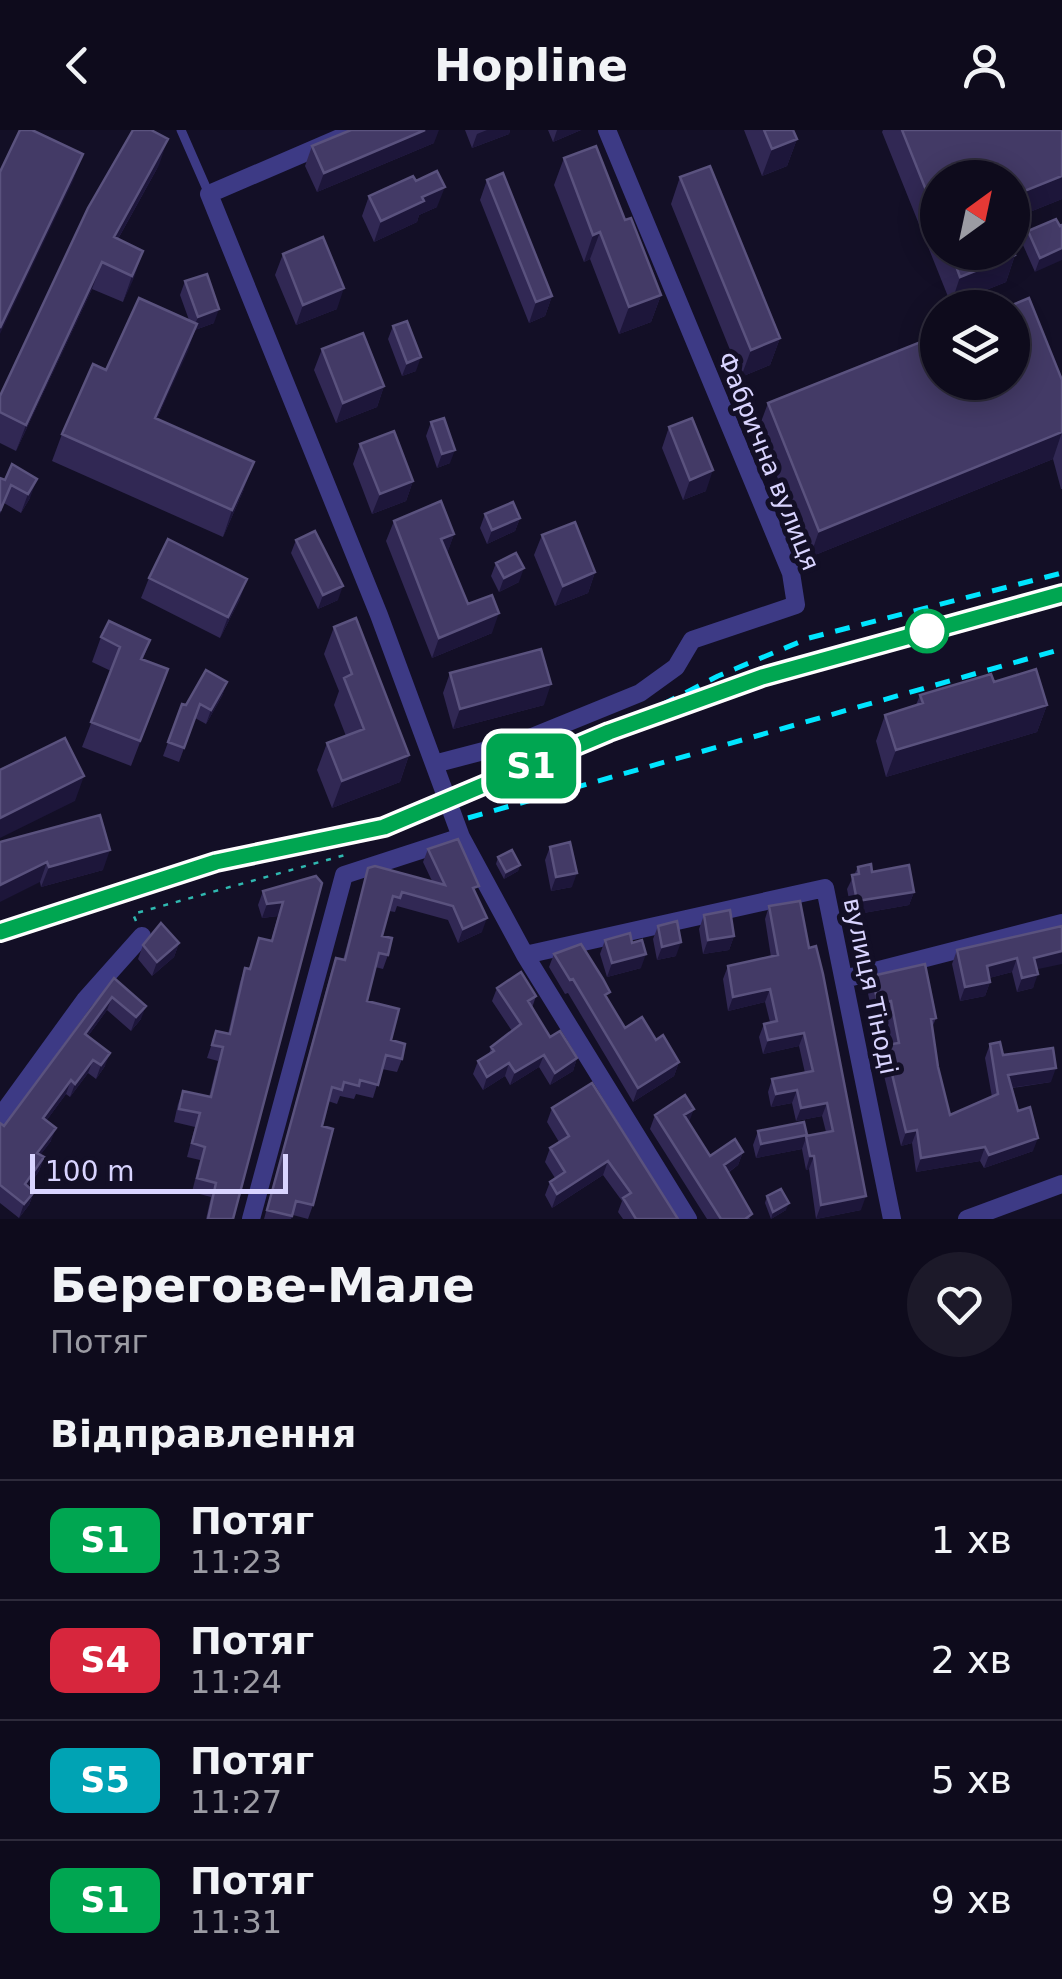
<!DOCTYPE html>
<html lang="uk">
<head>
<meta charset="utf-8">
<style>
	body { margin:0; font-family:"DejaVu Sans",sans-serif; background:#1c1929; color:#f1f3f6; height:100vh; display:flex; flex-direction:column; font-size:38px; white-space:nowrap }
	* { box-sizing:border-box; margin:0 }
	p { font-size:32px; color:#9b9ba3 }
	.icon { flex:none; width:55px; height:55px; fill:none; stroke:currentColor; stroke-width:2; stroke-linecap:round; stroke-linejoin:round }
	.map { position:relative; height:1089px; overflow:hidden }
	.panel { display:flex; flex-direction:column; background:#0e0b1c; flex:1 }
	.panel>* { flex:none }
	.badge { padding:0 20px; border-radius:15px; font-size:35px; line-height:65px }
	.needle { width:65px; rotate:33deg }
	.buttons { position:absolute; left:920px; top:30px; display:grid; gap:20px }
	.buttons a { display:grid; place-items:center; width:110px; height:110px; border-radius:50%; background:#0e0b1c; box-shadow:0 5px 25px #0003,0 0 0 2px #2e2b3b; font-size:50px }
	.scale { position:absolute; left:30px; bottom:25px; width:258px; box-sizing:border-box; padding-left:10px; border:5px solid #d9d4ff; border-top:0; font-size:28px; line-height:35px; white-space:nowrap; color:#d9d4ff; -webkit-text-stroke:8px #130f26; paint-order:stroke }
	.map>.badge { position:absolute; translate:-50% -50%; box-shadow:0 0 0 5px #fff }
	h2 { padding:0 50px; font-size:38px; line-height:90px }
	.round { display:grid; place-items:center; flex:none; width:105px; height:105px; border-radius:52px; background:#1c1929 }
	.headline { display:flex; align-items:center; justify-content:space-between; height:170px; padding:0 50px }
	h1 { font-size:48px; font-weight:800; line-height:75px }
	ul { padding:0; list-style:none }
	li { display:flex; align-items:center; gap:30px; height:120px; padding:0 50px; border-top:2px solid #2e2b3b }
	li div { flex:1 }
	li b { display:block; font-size:38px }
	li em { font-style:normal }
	li .badge { min-width:110px; font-weight:700; text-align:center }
	header { display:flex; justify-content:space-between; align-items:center; height:130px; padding:0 50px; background:#0e0b1c; font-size:45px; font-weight:800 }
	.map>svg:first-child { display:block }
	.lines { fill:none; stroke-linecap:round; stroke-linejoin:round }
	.path { stroke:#2fb8b0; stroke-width:2.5; stroke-dasharray:5 8; stroke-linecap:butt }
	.lane { stroke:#3d3a85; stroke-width:9 }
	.street { stroke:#3d3a85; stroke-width:18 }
	.rail { stroke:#00e5ff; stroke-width:5; stroke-dasharray:15 12; stroke-linecap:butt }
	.wall { fill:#312854 }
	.shaded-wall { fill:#1d163a }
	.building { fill:#433a66; stroke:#5a527e; stroke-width:2.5 }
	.line-casing { stroke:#fff; stroke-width:22 }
	.line { stroke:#00a651; stroke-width:15 }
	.stop-dot { fill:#fff; stroke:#00a651; stroke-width:5 }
	.labels { text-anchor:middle; stroke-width:10; stroke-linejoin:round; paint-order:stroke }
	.street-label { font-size:25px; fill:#d9d4ff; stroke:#130f26 }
</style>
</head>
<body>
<header><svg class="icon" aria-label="back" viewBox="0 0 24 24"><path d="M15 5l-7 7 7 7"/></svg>Hopline<svg class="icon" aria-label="person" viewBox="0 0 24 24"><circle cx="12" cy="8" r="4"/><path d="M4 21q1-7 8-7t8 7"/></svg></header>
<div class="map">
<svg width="1062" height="1089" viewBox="0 0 1062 1089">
	<rect width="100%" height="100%" fill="#130f26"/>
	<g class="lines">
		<path class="path" d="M136,791L133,784L345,725"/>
		<path class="lane" d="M181,0L209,64"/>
		<path class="street" d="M358,0L209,64L379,485L461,707L525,825L688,1089
			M434,634L522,611L640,563L676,537L692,510L796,475L791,443L607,0
			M525,825L825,758L892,1089
			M844,849L1062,793
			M0,987L85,870L142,806
			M251,1089L344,745L461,707
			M967,1089L1062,1054"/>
		<path class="rail" d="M694,571L762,547L1062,464
			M468,688L1062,519
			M0,802L216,733L384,697L609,602L718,546L809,508L1062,443"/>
	</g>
	<path class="wall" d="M465,0H510L509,4L472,18Z
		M548,0H581L553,12Z
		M744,0H793L797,9L787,36L762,46Z
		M883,0H1062V69L1012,89V48H938V122H1012L1015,125L1006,152L951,174L882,2Z
		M434,13L317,62L305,36L312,16Z
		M564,28L625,90L661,165L651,192L619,204L590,129L584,132L554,55Z
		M159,35L118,109L143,121L123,172L92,159L16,321L0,313V266Z
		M680,47L780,208L770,235L741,247L671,74Z
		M487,50L552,166L545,186L529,193L480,70Z
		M416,51L437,77L419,85L417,92L374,112L362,86L369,66Z
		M1060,96L1035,142L1023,115L1028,101Z
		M283,124L337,179L296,195L275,145Z
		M185,151L214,193L195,200L157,289L244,359L223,407L52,331L62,304L106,240L189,190L180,165Z
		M393,196L416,241L402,246L388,209Z
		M322,219L384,256L377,277L336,293L314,240Z
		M1062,250V359H1061L1053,329L810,427L758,300L768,273Z
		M431,292L450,333L437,338L426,306Z
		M669,297L706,361L683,370L662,318Z
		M360,314L413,351L406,371L372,384L353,334Z
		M12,334L30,368L21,383L4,373L0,384V348L5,350Z
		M485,384L520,388L515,401L487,414L480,398Z
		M394,391L454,404L447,423L468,474L492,503L432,528L386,411Z
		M542,405L595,442L588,463L555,476L534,425Z
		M296,410L338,470L318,479L291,423Z
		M496,433L519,452L499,462L491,446Z
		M149,448L240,469L220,508L141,468Z
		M334,497L409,625L400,652L332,678L317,640L327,613L346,606L334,575L339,561L324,524Z
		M101,507L150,510L143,529L168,539L131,636L82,617L111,541L92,532Z
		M450,543L544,575L453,599L443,563Z
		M227,552L222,566L206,594L195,588L179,632L163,626L182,574L186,575Z
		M994,552L1047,575L1037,602L886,647L876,611L885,585L916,575L920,565Z
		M0,712L103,740L41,757L40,752Z
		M550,717L572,757L551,761L545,730Z
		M428,719L476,764L482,802L458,813L448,790L397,776L395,782L389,781L382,806L388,825L383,839L375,837L367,871L402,929L397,942L382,939L373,968L356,964L354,969L340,966L337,974L328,971L322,996L313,1075L308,1089L293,1085L291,1089H264L331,842L336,828L343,830L368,738L432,751L423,732Z
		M498,727L520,735L518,741L504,749L496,734Z
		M858,737L914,762L909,775L852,785L847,759Z
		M316,746L233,1089H206L211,1067L192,1062L200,1030L187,1027L195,997L174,992L178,974L183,961L209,967L218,931L207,928L216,901L228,904L240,852L245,838L249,839L259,808L271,811L278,786L262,788L258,775L263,761Z
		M769,776L861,1080L816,1089L809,1039L806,1040L802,1019L756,1028L753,1015L758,1001L806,1006L826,1002L822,986L796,991L792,973L771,977L768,962L772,949L805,943L799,916L763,924L759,907L764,894L770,892L765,872L728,881L723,849L728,836L771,827L765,789Z
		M704,785L734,806L729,820L703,824L699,799Z
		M658,796L676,826L657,830L653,809Z
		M1062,796L1037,839L1033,858L1017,862L1012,842L989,848L990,852L985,866L960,871L952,834L957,820Z
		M605,810L641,838L607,847L600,824Z
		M179,813L174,827L152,846L138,829L143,815Z
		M554,824L607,869L625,898L656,910L679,932L674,946L633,972L568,863L565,864L549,837Z
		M872,846L936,888L932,898L938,937L950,985L992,967L985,928L990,914L1003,925L1051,952L1012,958L1018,981L1033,1021L984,1038L980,1031L916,1042L912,1013L901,1016L880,929L885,915L892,914L886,885L873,887L867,859Z
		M114,848L141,889L131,901L107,880L88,906L105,936L96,949L88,943L70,967L66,964L46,991L51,1011L40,1025L44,1027L39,1041L28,1057L34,1062L29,1075L19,1088L0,1073V993L4,996Z
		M497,858L536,866L532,878L550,907L577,928L573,941L550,955L539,937L510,955L505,946L483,960L473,944L478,931L489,925L491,917L512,901L492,871Z
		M552,978L678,1089H623L618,1082L622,1071L603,1045L552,1078L545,1065L550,1052L555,1048L545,1032L550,1018L559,1012L547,992Z
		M655,985L689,993L710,1026L743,1022L738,1035L728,1043L750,1089H707L650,999Z
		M767,1066L786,1080L771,1089L765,1073Z"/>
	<path class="shaded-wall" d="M425,0H439L434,13L317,62L324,43Z
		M487,0H510L509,4L472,18L477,4Z
		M557,0H581L553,12Z
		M168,9L159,35L104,134L114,107Z
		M797,9L787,36L762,46L772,19Z
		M83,24L73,51L0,204V198Z
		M1062,46V69L1012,89V66Z
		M445,57L437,77L419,85L417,92L374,112L381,91L422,67Z
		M600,102L590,129L584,132L593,105Z
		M1062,118V130L1035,142L1040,128Z
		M143,121L134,148L123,172L132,146Z
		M1015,125L1006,152L951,174L960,147Z
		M102,132L92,159L16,321L26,295Z
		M344,158L337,179L296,195L303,175Z
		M661,165L651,192L619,204L629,177Z
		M552,166L545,186L529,193L536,172Z
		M219,179L214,193L195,200L188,221L145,315L198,187Z
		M780,208L770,235L741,247L751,220Z
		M421,227L416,241L402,246L407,233Z
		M384,256L377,277L336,293L343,273Z
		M1062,302L1053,329L810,427L819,401Z
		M455,320L450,333L437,338L442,324Z
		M254,332L244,359L223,407L232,380Z
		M713,340L706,361L683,370L690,350Z
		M37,349L30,368L21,383L28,364Z
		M413,351L406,371L372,384L380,364Z
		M520,388L515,401L487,414L492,400Z
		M454,404L447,424L441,409Z
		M524,438L519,452L499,462L504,448Z
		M595,442L588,463L555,476L563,456Z
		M247,449L240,469L220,508L228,487Z
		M343,456L338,470L318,479L323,465Z
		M499,483L492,503L432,528L439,508Z
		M227,552L222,566L206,594L211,580Z
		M551,554L544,575L453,599L460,579Z
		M1047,575L1037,602L886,647L896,620Z
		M409,625L400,652L332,678L342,651Z
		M84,646L75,671L0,708V688Z
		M110,720L103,740L41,757L49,737Z
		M47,732L40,752L0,772V755Z
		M520,735L518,741L504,749L506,742Z
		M577,743L572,757L551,761L556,747Z
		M914,762L909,775L852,785L857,771Z
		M283,772L278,786L262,788L267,774Z
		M487,788L482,802L458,813L463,799Z
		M734,806L729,820L703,824L708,810Z
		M681,812L676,826L657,830L662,817Z
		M179,813L174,827L152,846L157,832Z
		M1062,821V834L1029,841L1034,828Z
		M646,824L641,838L607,847L612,833Z
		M1017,828L1012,842L982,850L987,836Z
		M1038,844L1033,858L1017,862L1022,848Z
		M990,852L985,866L960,871L965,857Z
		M770,859L765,872L728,881L733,867Z
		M112,867L107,880L80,917L85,904Z
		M891,871L886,885L873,887L878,874Z
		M146,876L141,889L131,901L136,887Z
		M804,903L799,916L763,924L768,910Z
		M110,923L105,936L96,949L101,935Z
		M544,925L539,937L510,955L515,942Z
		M577,928L573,941L550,955L555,943Z
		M93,930L88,943L70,967L75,954Z
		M679,932L674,946L633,972L638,958Z
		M509,933L505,946L483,960L487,947Z
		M1056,938L1051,952L1003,959L1008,945Z
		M71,950L66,964L38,1002L43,988Z
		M797,960L792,973L771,977L776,964Z
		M827,973L822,986L796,991L801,978Z
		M694,979L689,992L684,985Z
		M56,998L51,1011L32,1036L37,1023Z
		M917,1000L912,1013L901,1016L906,1002Z
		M807,1005L802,1019L756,1028L761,1014Z
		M1038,1008L1033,1021L984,1038L989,1025Z
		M985,1017L980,1031L916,1042L921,1028Z
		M743,1022L738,1035L719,1049L724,1035Z
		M810,1026H814L809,1039L806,1040Z
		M44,1027L39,1041L20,1068L25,1054Z
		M608,1031L603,1045L552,1078L557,1064Z
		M34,1062L29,1075L19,1088L24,1074Z
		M866,1066L861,1080L816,1089L821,1075Z
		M789,1073L786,1080L771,1089L773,1082Z"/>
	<path class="building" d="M20,0H32L83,24L0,198V42Z
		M133,0H151L168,9L114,107L143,121L132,146L102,132L26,295L0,282V266L88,78Z
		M351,0H425L324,43L312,16Z
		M764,0H793L797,9L772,19Z
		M902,0H1062V46L1012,66V48H938V90Z
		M596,16L625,90L631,88L661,165L629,177L600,102L593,105L564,28Z
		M710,36L780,208L751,220L680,47Z
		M437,41L445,57L422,67L424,71L381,91L369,66L413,46L416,51Z
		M503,43L552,166L536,172L487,50Z
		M1056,89L1060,96L1062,95V118L1040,128L1028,101Z
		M323,107L344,158L303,175L283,124Z
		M1012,118L1015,125L960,147L951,122H1012Z
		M207,144L219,179L198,187L185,151Z
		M139,168L197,194L155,288L254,332L232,380L62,304L93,234L106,240Z
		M1029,168L1062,250V302L819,401L768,273L938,205V252H1012V178H1005Z
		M407,191L421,227L407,233L393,196Z
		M363,203L384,256L343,273L322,219Z
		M444,288L455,320L442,324L431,292Z
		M692,288L713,340L690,350L669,297Z
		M394,301L413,351L380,364L360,314Z
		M12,334L37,349L28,364L11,355L0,381V348L5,350Z
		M441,371L454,404L441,409L468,474L492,465L499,483L439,508L394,391Z
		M513,372L520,388L492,400L485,384Z
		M575,392L595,442L563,456L542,405Z
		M315,401L343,456L323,465L296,410Z
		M168,409L247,449L228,487L149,448Z
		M516,423L524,438L504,448L496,433Z
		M356,488L409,625L342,651L327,613L364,599L344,548L352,544L334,497Z
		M109,491L150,510L141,529L168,539L140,611L91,592L120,517L101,507Z
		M541,519L551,554L460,579L450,543Z
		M1036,539L1047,575L896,620L885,585L923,573L920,565L991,544L994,552Z
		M206,540L227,552L211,580L200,574L184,618L168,612L182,574L186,575Z
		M65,608L84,646L0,688V640Z
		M100,685L110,720L49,737L47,732L0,755V712Z
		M458,709L479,756L473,758L487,788L463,799L453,776L402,762L400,768L393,766L382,806L392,808L388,825L379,823L367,871L399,879L391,910L405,914L402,929L386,925L378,955L360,950L359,956L344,952L342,960L332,957L322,996L333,999L313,1075L296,1071L292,1086L267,1080L336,828L345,830L368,738L375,736L445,755L428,719Z
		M570,712L577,743L556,747L550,717Z
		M512,720L520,735L506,742L498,727Z
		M871,734L872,742L909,735L914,762L857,771L852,745L859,744L858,737Z
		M316,746L322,753L233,1089H208L216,1053L197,1048L205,1017L192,1013L200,983L179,979L183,961L211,967L223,917L212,915L216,901L230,904L245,838L250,839L259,808L272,811L283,772L267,774L263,761Z
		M800,771L809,818L816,816L823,844L866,1066L821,1075L814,1026H810L806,1006L833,1001L827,973L801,978L797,960L776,964L772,949L813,941L804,903L768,910L764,894L777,891L770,859L733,867L728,836L778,825L769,776Z
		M730,780L734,806L708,810L704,785Z
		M677,791L681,812L662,817L658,796Z
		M161,793L179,813L157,832L143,815Z
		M1062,796V821L1034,828L1038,844L1022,848L1017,828L987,836L990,852L965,857L957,820Z
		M630,803L632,813L642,810L646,824L612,833L605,810Z
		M581,814L603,849L610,862L605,865L625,898L642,887L656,910L663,905L679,932L638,958L573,849L570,850L554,824Z
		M925,834L936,888L931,889L938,937L950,985L998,964L990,914L1000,912L1003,925L1053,918L1056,938L1008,945L1018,981L1030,977L1038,1008L989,1025L985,1017L921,1028L917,1000L906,1002L885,915L899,913L891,871L878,874L872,846Z
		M521,842L536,866L528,871L550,907L560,901L577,928L555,943L544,925L515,942L509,933L487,947L478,931L494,921L491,917L521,894L497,858Z
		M114,848L146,876L136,887L112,867L85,904L110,923L101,935L93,930L75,954L71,950L43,988L56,998L37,1023L44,1027L25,1054L34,1062L24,1074L0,1055V993L4,996Z
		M592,953L678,1089H636L623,1068L631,1063L608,1031L557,1064L550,1052L565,1042L550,1018L569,1006L552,978Z
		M685,965L694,979L684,985L710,1026L735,1009L743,1022L724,1035L752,1084L745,1089H721L655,985Z
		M804,992L807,1005L761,1014L758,1001Z
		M781,1059L789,1073L773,1082L767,1066Z"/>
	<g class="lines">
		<g class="line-casing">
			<path id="line" d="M0,802L216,732L384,697L609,602L762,547L1062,464"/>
		</g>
		<use href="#line" class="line"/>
	</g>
	<circle class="stop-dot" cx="927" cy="501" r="20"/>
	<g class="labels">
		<g class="street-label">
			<text transform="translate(769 331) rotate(68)" y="9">Фабрична вулиця</text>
			<text transform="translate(871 856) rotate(78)" y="9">вулиця Тіноді</text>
		</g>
	</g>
</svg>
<div class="buttons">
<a><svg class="needle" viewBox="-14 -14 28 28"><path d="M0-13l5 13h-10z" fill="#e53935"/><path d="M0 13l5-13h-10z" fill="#9b9ba3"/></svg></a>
<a><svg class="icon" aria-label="layers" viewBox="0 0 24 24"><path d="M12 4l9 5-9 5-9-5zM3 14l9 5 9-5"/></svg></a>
</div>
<div class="scale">100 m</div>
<b class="badge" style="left:531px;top:636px;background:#00a651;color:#fff">S1</b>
</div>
<section class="panel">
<div class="headline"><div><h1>Берегове-Мале</h1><p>Потяг</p></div><a class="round"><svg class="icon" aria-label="heart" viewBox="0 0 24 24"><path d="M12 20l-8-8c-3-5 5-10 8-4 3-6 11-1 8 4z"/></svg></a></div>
<h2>Відправлення</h2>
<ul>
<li><span class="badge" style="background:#00a651;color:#fff">S1</span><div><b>Потяг</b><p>11:23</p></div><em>1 хв</em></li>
<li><span class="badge" style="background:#d7263d;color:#fff">S4</span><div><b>Потяг</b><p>11:24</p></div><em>2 хв</em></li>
<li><span class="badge" style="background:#00a3b4;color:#fff">S5</span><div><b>Потяг</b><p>11:27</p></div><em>5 хв</em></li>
<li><span class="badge" style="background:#00a651;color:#fff">S1</span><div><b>Потяг</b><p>11:31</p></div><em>9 хв</em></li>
</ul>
</section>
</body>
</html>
